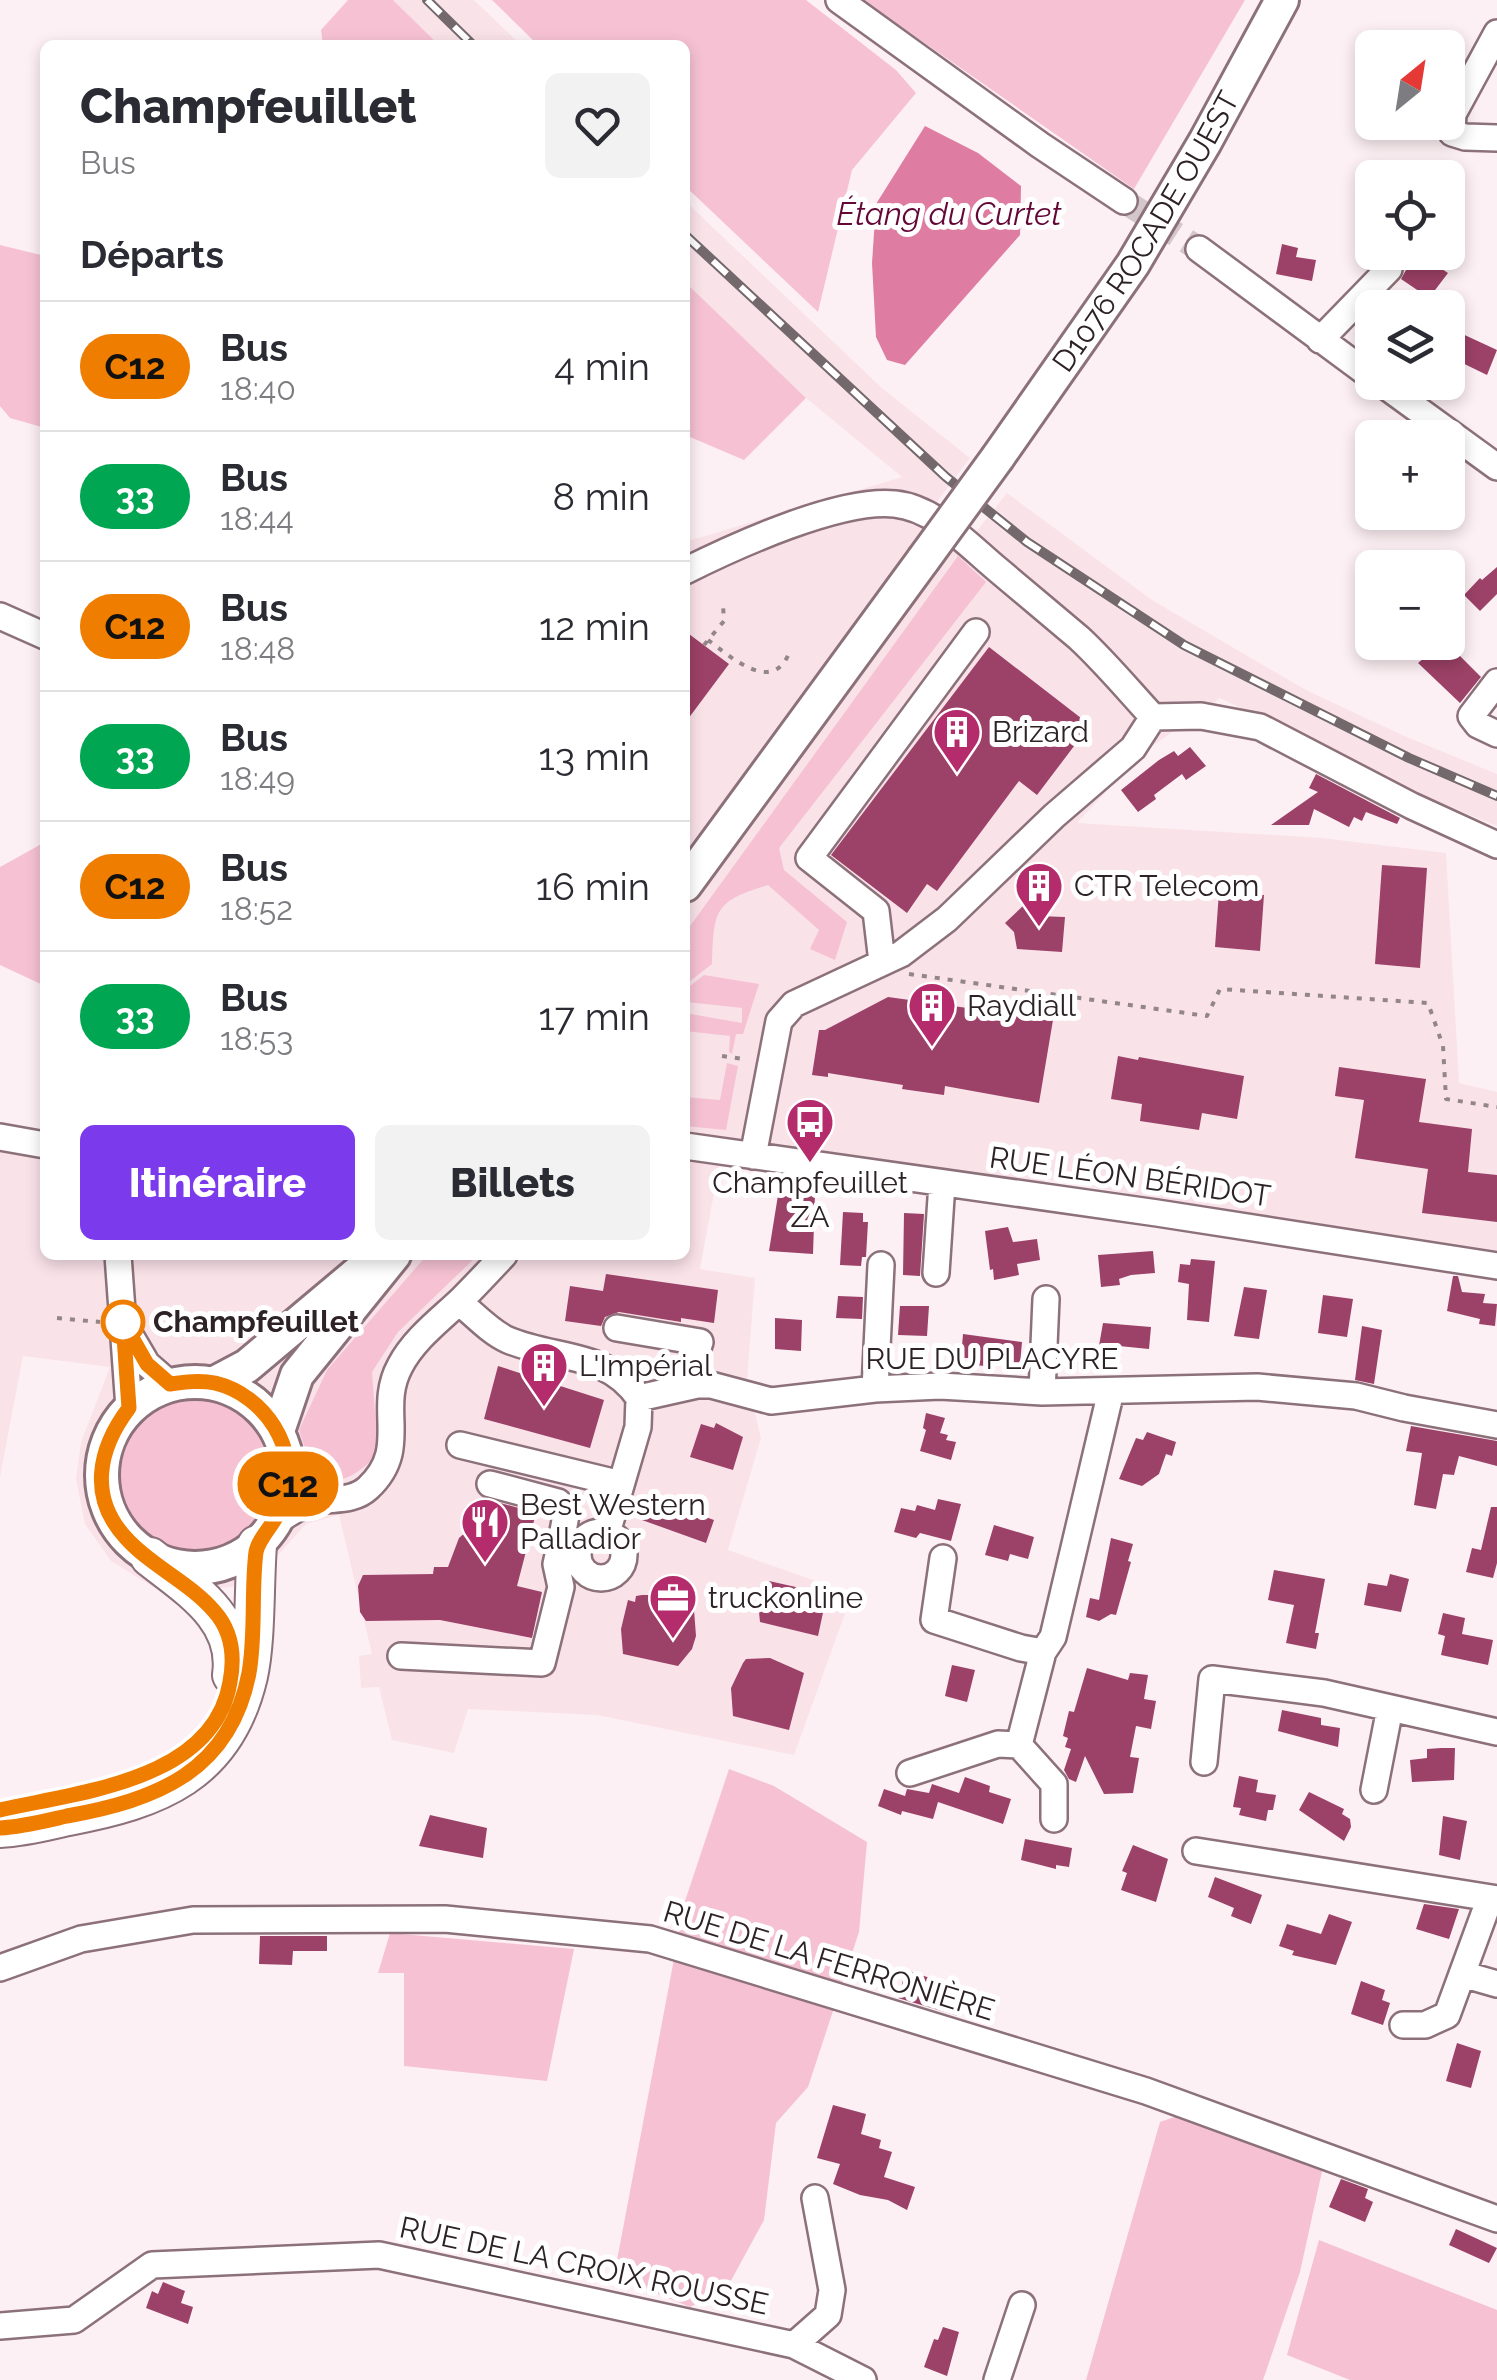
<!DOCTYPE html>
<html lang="fr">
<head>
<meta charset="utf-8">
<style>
	body { margin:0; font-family:Raleway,sans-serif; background:#f2f2f3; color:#2b2b33; height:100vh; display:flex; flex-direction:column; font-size:38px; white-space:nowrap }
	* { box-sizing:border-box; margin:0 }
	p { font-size:32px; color:#7c7c81 }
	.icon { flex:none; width:55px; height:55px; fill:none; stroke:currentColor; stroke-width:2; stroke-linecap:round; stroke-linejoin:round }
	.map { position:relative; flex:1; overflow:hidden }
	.panel { position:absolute; left:40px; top:40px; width:650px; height:1220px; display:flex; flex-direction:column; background:#fff; border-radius:15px; box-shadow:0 5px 15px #0003 }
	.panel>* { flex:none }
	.badge { padding:0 20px; border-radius:32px; font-size:35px; line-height:65px }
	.needle { width:65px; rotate:30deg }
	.controls { position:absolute; left:1355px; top:30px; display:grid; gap:20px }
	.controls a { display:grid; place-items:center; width:110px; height:110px; border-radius:15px; background:#fff; box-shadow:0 5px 15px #0003; font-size:50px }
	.map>.badge { position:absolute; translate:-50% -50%; box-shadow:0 0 0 5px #fff }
	h2 { padding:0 40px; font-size:38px; line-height:90px }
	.round { display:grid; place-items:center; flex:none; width:105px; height:105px; border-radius:15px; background:#f2f2f3 }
	.overview { display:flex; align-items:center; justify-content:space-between; height:170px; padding:0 40px }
	h1 { font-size:48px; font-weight:800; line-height:75px }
	.button { display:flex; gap:20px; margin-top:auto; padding:20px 40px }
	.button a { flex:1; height:115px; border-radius:15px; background:#7c3aed; color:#fff; font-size:40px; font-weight:800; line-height:115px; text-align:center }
	.button a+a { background:#f2f2f3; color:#2b2b33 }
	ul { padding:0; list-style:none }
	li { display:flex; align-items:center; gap:30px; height:130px; padding:0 40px; border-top:2px solid #e1e1e2 }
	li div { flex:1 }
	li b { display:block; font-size:38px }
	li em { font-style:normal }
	li .badge { min-width:110px; font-weight:700; text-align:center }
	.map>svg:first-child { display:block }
	.built { fill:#fae2e9 }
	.green { fill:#f6c2d3 }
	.water { fill:#de7ca1 }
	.building { fill:#9c4167 }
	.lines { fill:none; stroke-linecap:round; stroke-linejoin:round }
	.minor-tunnel { stroke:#d3c7cb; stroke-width:25; stroke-dasharray:25 12; stroke-linecap:butt }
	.minor-casing { stroke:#8c717a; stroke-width:30 }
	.major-casing { stroke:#8c717a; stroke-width:38 }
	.highway-casing { stroke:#8c717a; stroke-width:42 }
	.path { stroke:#92868a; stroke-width:4; stroke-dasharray:5 8; stroke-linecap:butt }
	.minor { stroke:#fff; stroke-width:25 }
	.major { stroke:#fff; stroke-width:32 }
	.highway { stroke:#fff; stroke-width:38 }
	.rail-casing { stroke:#73686c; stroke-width:10 }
	.rail { stroke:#fff; stroke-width:6; stroke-dasharray:19; stroke-linecap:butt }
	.major-bridge-casing { stroke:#8c717a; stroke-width:38; stroke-linecap:butt }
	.major-bridge { stroke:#fff; stroke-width:32 }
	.line-casing { stroke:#fff; stroke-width:22 }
	.line { stroke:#ee7d00; stroke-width:15 }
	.stop-dot { fill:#fff; stroke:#ee7d00; stroke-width:5 }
	.labels { text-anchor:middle; stroke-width:10; stroke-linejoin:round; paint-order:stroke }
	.street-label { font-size:30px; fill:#2d2226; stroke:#fff }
	.poi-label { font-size:30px; fill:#2d2226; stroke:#fff; text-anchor:start }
	.stop-label { font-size:30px; font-weight:bold; fill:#2d2226; stroke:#fff; text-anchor:start }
	.water-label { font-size:32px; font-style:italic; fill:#620736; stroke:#fff }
</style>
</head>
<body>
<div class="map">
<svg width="1497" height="2380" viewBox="0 0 1497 2380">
	<rect width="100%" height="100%" fill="#fdf0f4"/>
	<path class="built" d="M393,0H474L521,45H439Z
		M685,201L883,389L970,458L936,503L975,533L1007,493L1152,600L1306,690L1402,735L1497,774V826L1414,793L1220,698L1140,755L1077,823L1322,838L1446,853L1459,1083L1497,1092V1259L1045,1179L1037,1207L719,1166L700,1269L755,1278L747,1380L761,1438L728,1550L852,1594L794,1755L597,1715L468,1709L454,1753L392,1740L379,1687L361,1688L359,1656L372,1654L339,1515L306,1524L279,1554L242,1586L163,1593L111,1561L85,1524L76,1479L81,1442L110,1367L23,1356L0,1477V1127L45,1133V1255H685V542L902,477L806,398L685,282Z"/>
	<path class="green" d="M348,0H393L439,45H323L321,30Z
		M492,0H806L896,70L916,93L852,170L818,312L685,186V45H538Z
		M863,0H1245L1134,189Z
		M0,245L45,256V428L10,418L0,406Z
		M685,282L806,398L744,460L690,437L685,444Z
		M958,556L986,582L779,848L784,870L847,922L835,960L810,949L819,930L768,885C714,901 714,910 712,964L685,985V933Z
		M45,842V986L0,965V867Z
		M704,975L759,984L743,1034H736L732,1054L729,1052L730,1036L685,1031V1013L742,1023V1008L687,1002L685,1008V990Z
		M727,1063L738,1066L726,1130L685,1126V1097L720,1100Z
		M427,1255H478L398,1332L372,1372L378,1455C358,1472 347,1484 320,1480L310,1465L299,1430L327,1370Z
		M111 1477a82 82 0 1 1 164 0a82 82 0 1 1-164 0Z
		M729,1769L774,1786L867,1842L859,1932L808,2087L776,2123L764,2220L727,2288L690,2307L614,2276L685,1901Z
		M390,1933L574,1949L547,2081L404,2066V1973H378Z
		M1183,2114L1323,2167L1300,2272L1263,2380H1086L1160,2122Z
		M1319,2240L1497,2310V2380H1350L1287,2355Z"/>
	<path class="water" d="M925,126L978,153L1021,186L1020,235L905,365L887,360L876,337L872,263L876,204Z"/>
	<path class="building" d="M1282,244L1298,248L1296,257L1316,260L1312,281L1276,274Z
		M1416,252L1448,273L1429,298L1401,279Z
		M1456,331L1497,350L1487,375L1448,356Z
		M1497,567V594L1480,611L1464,595L1480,578L1482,580Z
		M685,631L729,664L685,723Z
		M989,647L1090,725L1037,795L1019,781L937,891L927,884L907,913L831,855Z
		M1451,647L1481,677L1460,703L1418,663L1435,649L1441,656Z
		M1190,747L1206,766L1186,780L1182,774L1154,795L1156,799L1138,812L1121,790L1159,760L1174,751L1178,756Z
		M1316,774L1400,818L1397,824L1366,812L1362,821L1354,817L1349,827L1314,809L1309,825H1271L1318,792L1309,788Z
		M1382,865L1427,868L1420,968L1375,964Z
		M1219,892L1264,895L1260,951L1215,947Z
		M1024,905L1037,916L1065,917L1062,952L1017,949L1014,932L1005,923Z
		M888,997L1053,1020L1039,1103L945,1086L944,1095L902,1089L903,1085L828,1073V1077L812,1075L819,1030H825Z
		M1118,1056L1138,1060L1139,1057L1244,1076L1237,1119L1202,1113L1199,1130L1140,1121L1142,1104L1111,1099Z
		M1339,1067L1426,1079L1419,1122L1472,1129L1468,1172L1497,1175V1222L1422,1213L1428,1169L1355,1158L1364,1100L1335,1096Z
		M779,1189L815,1194L813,1254L769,1251Z
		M843,1212L863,1213V1222H868L866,1257H862L861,1266L840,1265Z
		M904,1213L924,1214L920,1276L903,1275Z
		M1008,1227L1013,1242L1037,1239L1040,1260L1017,1264L1019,1275L994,1280L993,1269L990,1270L985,1231Z
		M1153,1251L1155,1273L1131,1275L1119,1279L1120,1285L1101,1287L1098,1255Z
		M1191,1259L1215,1261L1209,1322L1187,1320L1189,1284L1178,1282L1180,1264L1190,1265Z
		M606,1274L718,1290L714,1323L681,1318V1322L619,1312L605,1317L601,1326L565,1321L570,1286L603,1291Z
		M1453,1276H1458L1462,1292L1485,1294L1483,1303L1497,1304L1495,1326L1479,1324L1480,1319L1447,1311Z
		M1244,1287L1267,1290L1259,1339L1234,1336Z
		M1323,1295L1353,1299L1347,1337L1318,1333Z
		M838,1296L863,1297L862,1319L836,1318Z
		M900,1306H929L927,1336L898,1335Z
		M775,1318L802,1320L801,1351L775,1349Z
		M1103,1323L1151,1327L1149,1349L1119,1346L1118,1359L1097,1357Z
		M1362,1326L1382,1330L1374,1384L1355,1380Z
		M963,1334L1022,1342L1020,1364L988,1361L987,1366L971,1365L972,1358H961Z
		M498,1366L604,1400L590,1448L484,1419Z
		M926,1413L945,1418L940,1433L948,1435L946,1440L956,1442L951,1460L920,1451L926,1430L923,1428Z
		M716,1423L743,1437L733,1470L690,1457L701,1424L714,1428Z
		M1411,1426L1497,1441V1466L1459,1456L1454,1475L1443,1474L1436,1509L1414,1505L1422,1453L1406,1451Z
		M1147,1432L1176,1442L1172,1456L1166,1454L1159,1474L1142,1486L1119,1479L1136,1438L1143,1440Z
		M650,1497L714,1520L706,1543L642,1520Z
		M483,1498L536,1513L517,1586L542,1592L532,1638L440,1620L366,1621L360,1612L358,1586L363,1575L433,1574L434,1567H448L459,1538L478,1521Z
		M938,1499L961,1504L951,1541L920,1533L916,1538L894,1532L901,1508L915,1511L917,1505L935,1510Z
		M1491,1507H1497V1563L1493,1578L1466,1572L1472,1548L1481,1550Z
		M994,1525L1034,1537L1028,1559L1010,1554L1008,1561L985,1555Z
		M1111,1538L1133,1544L1128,1561L1131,1562L1116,1615L1111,1614L1099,1621L1086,1617L1090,1598L1099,1600Z
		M1274,1570L1325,1579L1315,1633H1319L1316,1649L1286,1643L1294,1605L1268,1600Z
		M1390,1574L1409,1579L1401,1612L1364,1605L1368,1583L1387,1586Z
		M769,1581L827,1594L818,1636L760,1622L758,1602Z
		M642,1595H665L694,1610L696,1636L692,1649L678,1666L623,1654L621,1629L628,1600L635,1602L636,1596Z
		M1443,1613L1465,1618L1462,1634L1493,1640L1488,1665L1441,1655L1445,1636L1438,1634Z
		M770,1658L804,1673L789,1730L733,1716L731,1688L743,1663L746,1659Z
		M952,1665L975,1670L967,1702L945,1696Z
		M1087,1668L1128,1680L1130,1673L1148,1675L1144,1699L1156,1701L1151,1729L1136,1726L1130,1757L1139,1758L1133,1793L1104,1794L1085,1756L1076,1782L1069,1779L1064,1770L1071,1749L1065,1747L1068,1738L1063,1736L1069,1711L1074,1712Z
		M1282,1710L1321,1718V1725L1340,1728L1338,1747L1278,1731Z
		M1441,1748H1455L1454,1780L1412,1782L1410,1760L1427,1758V1749Z
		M1239,1776L1258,1780L1256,1792L1276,1795L1273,1810H1268L1266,1821L1239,1815L1241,1808L1233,1807Z
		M965,1777L990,1786L989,1792L1011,1799L1003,1824L938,1802L933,1819L902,1811L901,1815L878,1806L884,1789L905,1796L907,1789L929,1793L932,1784L959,1793Z
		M1309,1792L1344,1809L1342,1814L1350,1819L1351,1827L1344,1841L1299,1810Z
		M430,1815L487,1828L483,1858L419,1846Z
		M1443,1816L1467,1821L1460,1860L1439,1855Z
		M1025,1839L1072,1848L1069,1867L1056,1865V1869L1021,1860Z
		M1133,1845L1168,1859L1156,1902L1121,1890L1127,1873L1122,1871Z
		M1215,1877L1262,1895L1251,1924L1231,1916L1234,1908L1208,1897Z
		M1424,1904L1459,1909L1449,1939L1416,1929Z
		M1329,1914L1352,1922L1336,1965L1292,1955L1294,1951L1279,1946L1287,1924L1321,1934Z
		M260,1936H327V1951H293L292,1965L259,1964Z
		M906,1970L966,1990L958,2016L898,1998Z
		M1361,1981L1385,1990L1382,2000L1390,2003L1383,2025L1351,2014Z
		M1457,2043L1481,2051L1471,2088L1446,2081Z
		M833,2105L866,2114L861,2134L881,2140L879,2148L892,2152L884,2177L915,2187L907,2210L888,2200L860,2195L833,2184L840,2164L817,2158Z
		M1341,2179L1368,2189L1365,2198L1373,2202L1365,2222L1329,2207Z
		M1456,2229L1497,2248L1489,2263L1449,2245Z
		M163,2282L185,2291L181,2303L193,2307L188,2324L146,2308L152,2291L158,2294Z
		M943,2327L959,2332L947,2376L924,2367L934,2339L938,2340Z"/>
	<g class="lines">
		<path class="minor-tunnel" d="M1124,201L1199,249"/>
		<g class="minor-casing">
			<path id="minor" d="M839,0L1040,145L1124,201
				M1497,33L1453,114L1452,133L1465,137L1497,138
				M1199,249L1372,377
				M1320,340L1389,269
				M1380,382L1497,467
				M685,571C735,546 840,498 895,504C935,508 968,545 997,569C1024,592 1052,615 1079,638C1105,662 1129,691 1153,717
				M0,616L45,636
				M1497,682L1471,716L1478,725L1497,734
				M1153,717L1201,716L1260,727L1412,806L1497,845
				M882,962L876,911L809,858L976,632
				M0,1137L45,1145
				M685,1146L1157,1213L1497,1266
				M753,1156L779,1021L794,1004L901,954L947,919L1054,816L1133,748L1153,717
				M118,1255L129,1408
				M936,1273L942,1183
				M459,1302C474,1314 490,1332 508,1340C555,1360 608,1351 639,1398L697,1385H711L771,1401L875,1389L940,1386L1042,1392L1257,1387L1356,1396L1404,1408L1497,1425
				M617,1328L700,1342L686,1385
				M127,1330L147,1364L170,1384
				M875,1389L881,1265
				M1042,1392L1046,1299
				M460,1445L621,1484
				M289,1472L304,1484L335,1498
				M490,1484L558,1502L566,1515L561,1542
				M276,1521C287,1516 298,1506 310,1503C329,1497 352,1503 368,1488C411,1448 376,1410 400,1366C414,1339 440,1320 462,1299C476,1285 490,1270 504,1255
				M578 1555a23 23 0 1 1 46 0a23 23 0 1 1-46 0Z
				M607,1533L638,1427L639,1398
				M943,1558L934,1620L1021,1648L1043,1652
				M401,1656L542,1663L561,1587L556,1564L561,1542L580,1547
				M1019,1745L1043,1652L1053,1637L1111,1391
				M1204,1762L1212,1679L1324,1693L1497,1732
				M910,1773L998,1744L1019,1745L1054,1784V1819
				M1374,1790L1390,1708
				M1196,1851L1497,1899
				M0,1968L81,1939L193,1920L445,1919L650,1939L1146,2091L1497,2219
				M1462,1974L1497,1984
				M1403,2025H1425L1447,2015L1490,1898
				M0,2326L74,2320L152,2265L379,2255L794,2345L863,2380
				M794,2345L828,2315L832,2290L815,2198
				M997,2380L1022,2305"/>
		</g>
		<g class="major-casing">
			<g id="major">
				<path id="s1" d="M998,457L1133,264L1205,142L1282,0"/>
				<path d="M685,885L923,560"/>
				<circle cx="195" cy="1475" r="93"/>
				<path d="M215,1383L247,1366L372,1261"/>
				<path d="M278,1431L297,1375L394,1255"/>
			</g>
		</g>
		<g class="highway-casing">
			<path id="highway" d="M150,1557C189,1588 240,1618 232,1675
				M0,1828C23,1827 46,1821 68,1816C158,1799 225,1774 248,1676C256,1640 254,1584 257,1545"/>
		</g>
		<path class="path" d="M708,640C731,657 773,696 790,651
			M704,645L724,621L723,605
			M909,974L1207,1016L1220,989L1428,1003L1443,1046L1446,1099L1497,1107
			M722,1056L743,1059
			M57,1318L100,1322"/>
		<use href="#minor" class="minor"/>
		<use href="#major" class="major"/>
		<use href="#highway" class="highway"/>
		<g class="rail-casing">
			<path id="rail" d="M427,0L473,45
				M685,235L946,477L1027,542L1184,645L1409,758L1497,796"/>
		</g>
		<use href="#rail" class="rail"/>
		<g class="major-bridge-casing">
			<path id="major-bridge" d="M923,560L998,457"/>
		</g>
		<use href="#major-bridge" class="major-bridge"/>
	</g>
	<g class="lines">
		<g class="line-casing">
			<path id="line" d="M0,1810C78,1792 214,1781 230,1682C235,1656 232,1631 214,1611C189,1582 151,1566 126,1538C88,1497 98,1449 129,1408L123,1322L147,1364L170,1384C185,1382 200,1380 215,1383C265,1395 300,1449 285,1500C280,1518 259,1536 256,1552C251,1591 256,1633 249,1673C230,1772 156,1800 67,1816C45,1821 22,1827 0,1828"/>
		</g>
		<use href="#line" class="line"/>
	</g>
	<defs>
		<g id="building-pin" transform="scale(2.5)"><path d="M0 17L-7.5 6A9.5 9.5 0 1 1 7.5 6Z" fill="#b42c6c" stroke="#fff"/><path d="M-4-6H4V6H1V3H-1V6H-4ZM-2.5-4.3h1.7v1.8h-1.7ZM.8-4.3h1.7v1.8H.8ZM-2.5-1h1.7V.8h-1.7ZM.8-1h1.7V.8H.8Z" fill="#fff"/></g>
		<g id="bus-pin" transform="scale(2.5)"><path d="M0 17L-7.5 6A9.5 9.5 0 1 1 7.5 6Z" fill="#b42c6c" stroke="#fff"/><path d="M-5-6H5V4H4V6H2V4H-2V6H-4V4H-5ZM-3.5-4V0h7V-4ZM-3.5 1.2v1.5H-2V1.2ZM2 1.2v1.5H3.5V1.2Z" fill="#fff"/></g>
		<g id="restaurant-pin" transform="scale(2.5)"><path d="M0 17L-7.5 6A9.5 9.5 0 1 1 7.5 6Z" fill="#b42c6c" stroke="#fff"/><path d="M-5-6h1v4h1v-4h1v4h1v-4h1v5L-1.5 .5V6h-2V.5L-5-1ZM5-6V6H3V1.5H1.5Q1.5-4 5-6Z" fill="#fff"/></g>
		<g id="office-pin" transform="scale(2.5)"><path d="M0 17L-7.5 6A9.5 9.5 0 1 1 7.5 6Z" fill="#b42c6c" stroke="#fff"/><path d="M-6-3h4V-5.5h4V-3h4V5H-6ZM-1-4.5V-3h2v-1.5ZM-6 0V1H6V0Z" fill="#fff"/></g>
	</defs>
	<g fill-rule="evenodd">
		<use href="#building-pin" x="957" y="732"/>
		<use href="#building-pin" x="1039" y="886"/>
		<use href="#building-pin" x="932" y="1006"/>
		<use href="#bus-pin" x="810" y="1122"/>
		<use href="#building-pin" x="544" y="1366"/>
		<use href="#restaurant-pin" x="485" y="1522"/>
		<use href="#office-pin" x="673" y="1598"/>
	</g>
	<circle class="stop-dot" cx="123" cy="1322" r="20"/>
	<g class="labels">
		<g class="street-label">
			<text dy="10" stroke="none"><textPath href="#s1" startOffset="270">D1076 ROCADE OUEST</textPath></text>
			<text transform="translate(1130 1177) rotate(8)" y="10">RUE LÉON BÉRIDOT</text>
			<text x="992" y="1369">RUE DU PLACYRE</text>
			<text transform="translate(829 1961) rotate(17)" y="10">RUE DE LA FERRONIÈRE</text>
			<text transform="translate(584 2266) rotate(12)" y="10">RUE DE LA CROIX ROUSSE</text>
		</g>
		<g class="poi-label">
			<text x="992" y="742">Brizard</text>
			<text x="1074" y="896">CTR Telecom</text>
			<text x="967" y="1016">Raydiall</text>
			<text x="810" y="1193" text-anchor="middle">Champfeuillet<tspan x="810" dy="34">ZA</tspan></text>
			<text x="579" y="1376">L'Impérial</text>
			<text x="520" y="1515">Best Western<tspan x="520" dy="34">Palladior</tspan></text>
			<text x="708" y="1608">truckonline</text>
		</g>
		<g class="stop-label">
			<text x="153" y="1332">Champfeuillet</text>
		</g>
		<g class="water-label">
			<text x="949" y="225">Étang du Curtet</text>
		</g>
	</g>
</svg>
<div class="controls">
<a><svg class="needle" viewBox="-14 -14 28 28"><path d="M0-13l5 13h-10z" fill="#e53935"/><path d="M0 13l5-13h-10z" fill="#7c7c81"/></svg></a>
<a><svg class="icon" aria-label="locate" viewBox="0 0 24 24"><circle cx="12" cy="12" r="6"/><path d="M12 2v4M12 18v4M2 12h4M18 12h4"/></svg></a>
<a><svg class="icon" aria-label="layers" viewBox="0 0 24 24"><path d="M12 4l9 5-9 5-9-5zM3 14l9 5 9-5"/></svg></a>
<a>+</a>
<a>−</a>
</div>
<b class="badge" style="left:288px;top:1484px;background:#ee7d00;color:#111">C12</b>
<section class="panel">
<div class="overview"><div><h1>Champfeuillet</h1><p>Bus</p></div><a class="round"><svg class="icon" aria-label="heart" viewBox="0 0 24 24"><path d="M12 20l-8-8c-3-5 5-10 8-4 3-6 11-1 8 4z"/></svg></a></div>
<h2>Départs</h2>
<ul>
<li><span class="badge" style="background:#ee7d00;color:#111">C12</span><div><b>Bus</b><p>18:40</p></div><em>4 min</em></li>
<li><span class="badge" style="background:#00a651;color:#fff">33</span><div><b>Bus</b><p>18:44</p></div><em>8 min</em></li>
<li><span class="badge" style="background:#ee7d00;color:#111">C12</span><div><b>Bus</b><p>18:48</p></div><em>12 min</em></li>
<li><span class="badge" style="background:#00a651;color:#fff">33</span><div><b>Bus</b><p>18:49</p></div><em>13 min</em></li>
<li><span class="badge" style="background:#ee7d00;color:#111">C12</span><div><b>Bus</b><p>18:52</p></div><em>16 min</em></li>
<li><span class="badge" style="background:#00a651;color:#fff">33</span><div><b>Bus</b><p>18:53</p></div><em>17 min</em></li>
</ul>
<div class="button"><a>Itinéraire</a><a>Billets</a></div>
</section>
</div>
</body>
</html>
